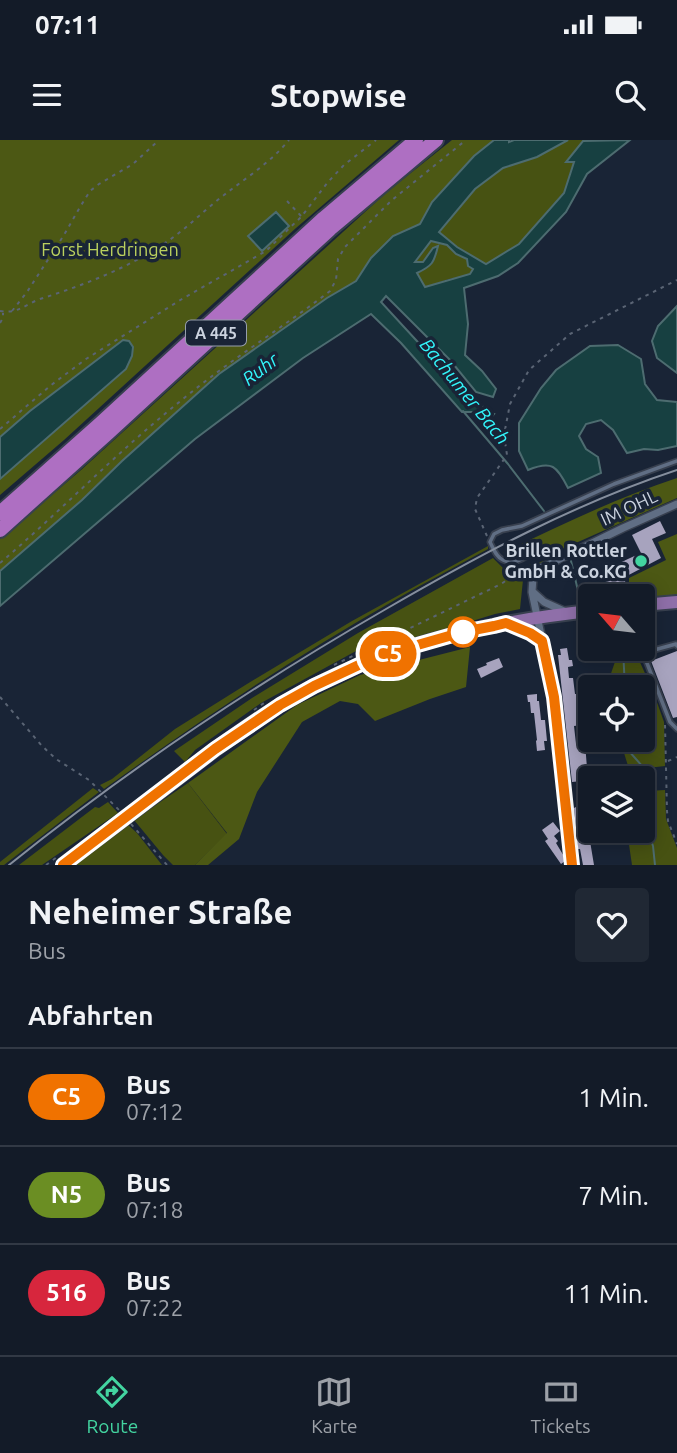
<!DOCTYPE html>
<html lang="de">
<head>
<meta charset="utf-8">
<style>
	body { margin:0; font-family:Ubuntu,sans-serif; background:#202834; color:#f1f3f6; height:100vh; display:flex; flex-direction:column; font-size:26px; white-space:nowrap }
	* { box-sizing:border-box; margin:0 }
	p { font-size:23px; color:#9da1a8 }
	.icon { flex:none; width:38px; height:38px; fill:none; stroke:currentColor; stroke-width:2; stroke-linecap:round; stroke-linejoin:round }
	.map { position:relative; height:725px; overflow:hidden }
	.drawer { display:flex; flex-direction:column; background:#131b28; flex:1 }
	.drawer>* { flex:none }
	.badge { padding:0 14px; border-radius:23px; font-size:24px; line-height:46px }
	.needle { width:46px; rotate:298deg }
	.tools { position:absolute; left:578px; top:444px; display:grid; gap:14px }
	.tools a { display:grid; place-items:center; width:77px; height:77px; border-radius:7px; background:#131b28; box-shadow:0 4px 18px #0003,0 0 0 2px #323945; font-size:35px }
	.map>.badge { position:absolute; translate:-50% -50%; box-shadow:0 0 0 4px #fff }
	h2 { padding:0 28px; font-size:26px; line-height:63px }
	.round { display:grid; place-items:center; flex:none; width:74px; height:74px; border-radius:7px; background:#202834 }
	.overview { display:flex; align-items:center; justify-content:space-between; height:119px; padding:0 28px }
	h1 { font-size:33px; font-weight:600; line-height:52px }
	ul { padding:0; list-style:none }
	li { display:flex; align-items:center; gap:21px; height:98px; padding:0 28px; border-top:2px solid #323945 }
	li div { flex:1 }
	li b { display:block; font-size:26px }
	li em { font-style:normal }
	li .badge { min-width:77px; font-weight:700; text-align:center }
	.status { display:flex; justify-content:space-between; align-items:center; height:49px; padding:0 35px; background:#131b28; direction:ltr }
	.status svg { height:19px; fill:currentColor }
	header { display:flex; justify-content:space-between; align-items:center; height:91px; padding:0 28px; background:#131b28; font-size:32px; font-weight:600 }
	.tab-bar { display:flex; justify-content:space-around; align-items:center; height:98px; border-top:2px solid #323945; background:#131b28; font-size:19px; color:#9da1a8 }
	.tab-bar a { display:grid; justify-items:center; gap:4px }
	.tab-bar .on { color:#43d4a0 }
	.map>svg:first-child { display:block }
	.green { fill:#475212 }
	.forest { fill:#4c5814 }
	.water { fill:#174041; stroke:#4d6c70; stroke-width:2; fill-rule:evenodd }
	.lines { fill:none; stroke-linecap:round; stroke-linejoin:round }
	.stream { stroke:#4d6c70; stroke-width:2 }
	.building { fill:#a7a3be }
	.lane-casing { stroke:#38404f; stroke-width:7 }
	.street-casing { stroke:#38404f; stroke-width:10 }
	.primary-casing { stroke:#38404f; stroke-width:16 }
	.highway-casing { stroke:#38404f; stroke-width:18 }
	.path { stroke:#5a6474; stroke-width:2; stroke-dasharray:3.5 5; stroke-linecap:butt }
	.lane { stroke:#606e84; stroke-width:3.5 }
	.street { stroke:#606e84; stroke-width:7 }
	.primary { stroke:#8f6fa9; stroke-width:12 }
	.highway { stroke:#ae6fc2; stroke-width:14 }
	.rail { stroke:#858e9d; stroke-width:2 }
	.line-casing { stroke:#fff; stroke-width:16 }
	.line { stroke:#f07200; stroke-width:10 }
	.poi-dot { fill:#43d4a0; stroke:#192436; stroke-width:2.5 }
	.stop-dot { fill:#fff; stroke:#f07200; stroke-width:3.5 }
	.labels { text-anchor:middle; stroke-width:7; stroke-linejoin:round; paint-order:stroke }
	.shield { fill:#192436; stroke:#969eac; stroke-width:2 }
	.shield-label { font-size:16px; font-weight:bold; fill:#cbd3df }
	.park-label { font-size:18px; fill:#bbd15e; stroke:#192436 }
	.street-label { font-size:18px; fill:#cbd3df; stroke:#192436 }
	.poi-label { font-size:18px; font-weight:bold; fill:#cbd3df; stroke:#192436; text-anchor:end }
	.water-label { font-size:19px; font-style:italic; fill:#32f5fb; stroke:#192436 }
</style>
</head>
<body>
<div class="status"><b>07:11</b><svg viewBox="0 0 49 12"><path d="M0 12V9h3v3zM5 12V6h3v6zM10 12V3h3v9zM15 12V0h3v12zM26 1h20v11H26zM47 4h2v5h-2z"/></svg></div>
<header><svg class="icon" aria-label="menu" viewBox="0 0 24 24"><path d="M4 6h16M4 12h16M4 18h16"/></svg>Stopwise<svg class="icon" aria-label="search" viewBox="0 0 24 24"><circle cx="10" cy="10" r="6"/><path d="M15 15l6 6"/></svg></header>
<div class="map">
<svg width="677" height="725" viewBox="0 0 677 725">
	<rect width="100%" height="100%" fill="#192436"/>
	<path class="green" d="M568,0H584L567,21H574L564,52L519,104L486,124L457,107L438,93L475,48L503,28L537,17Z
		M431,101L447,105L456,114L467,119L473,128L470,135L449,139L425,147L416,133L433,108L423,122L415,123Z
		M488,406V409C457,426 426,442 395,460C294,517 198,582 104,649L100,645L112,639L175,589L247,544L352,481Z
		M493,418L506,431L544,421L523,440L520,469L495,474L359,516L356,511L261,563L195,610L185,622L174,611L252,558L358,493Z
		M616,509H634L653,551L664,582L665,626L647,628L648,651L665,650L666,679L677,708V725H632L627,691H642V639H629V629L620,600H642V548H606L618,513Z
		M188,643L227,694L195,725H173L163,715L134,680Z
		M93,648L99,652L4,725H0V722Z
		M108,662L118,673L42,725H19L95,667L99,668Z
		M126,683L137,693L162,725H71Z"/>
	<path class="forest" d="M0,0H399L296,88L64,300L0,355Z
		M452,0H494L474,16L432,62L420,84L393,96L371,118L356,141L327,158L219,234L122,321L82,360L0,431V399L81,330L387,52Z
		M677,338V358L560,410L542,406L517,415L503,413C560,385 617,358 677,338Z
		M677,394V458L642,459V457H629V438L666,420L658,402Z
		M470,507L466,547L430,559L375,581L358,564L340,561L302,582L257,652L239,699L208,725H195L227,693L188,643L297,565L360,535Z"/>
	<path class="water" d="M494,0H509V2L514,0H568L537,17L503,28L475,49L439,92L457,107L486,124L519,104L564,53L574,22H566L583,1L630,0L587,34L566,72L518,123L498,136L464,148L468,184L465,215L482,231L496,249L493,257L476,252L450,220L386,156L381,162L427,212L469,262L484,267L488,272L494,274L489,280L473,272H462L401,203L371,174L303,218L195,299L0,466V431L82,360L122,321L219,234L327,158L356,141L371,118L393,96L420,84L432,62L474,16ZM431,101L447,105L456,114L467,119L468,126L473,129L470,134L425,147L417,133C432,126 434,123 438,106L433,108L423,122H415Z
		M276,72L289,86L262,111L248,96Z
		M677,166V233L657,218L652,201L658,186Z
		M123,200L129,201L133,207L132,216L126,229L0,339V297L30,271Z
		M618,205L641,219L645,244L657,260L677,262V306L658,310L644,309L627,313L613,290L601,280L586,284L579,296L586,309L598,317L601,333L568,348C557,326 552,320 528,330L519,311V283L541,248L556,230L590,206Z"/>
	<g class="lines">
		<path class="stream" d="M463,271L508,324L544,371
			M571,421L579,455L586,467
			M623,509L625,548
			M627,600L628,610L643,627L641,639
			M642,675L653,706L655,725"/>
	</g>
	<path class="building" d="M660,381L666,393L652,399L661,418L623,438L626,443L621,445L624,450L617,455L614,450L621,446L602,440L601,438L604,430L641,413L632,395Z
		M567,508L569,520H572L573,526L568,527L569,538H573L575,554H576L577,558L587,557L588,564L581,565L582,585L574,586L576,604L585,603L587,628L589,627L590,633L582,634V641L572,642L558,515H561L560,509Z
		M677,511V577L673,578L651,521Z
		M499,518L503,527L481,538L477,529L487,525L486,523Z
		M537,554V561H539L541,580H545L547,601H544L545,610L537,611L536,601L537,600L534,573H531L530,562H528L527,555Z
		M576,667H590V692H594L595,700L590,701L594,725H583L580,709H578L574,668Z
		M553,682L560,691L554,696L558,701L556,703L565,718V721L561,724L545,701L548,699L542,690Z"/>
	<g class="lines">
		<g class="lane-casing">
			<path id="lane" d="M557,420C535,399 521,430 503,420C496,417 493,408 490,402L494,394L502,390L522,386L614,344L677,321
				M677,506L676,504L643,513L670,582L677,589"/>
		</g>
		<g class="street-casing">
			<path id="street" d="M533,452L544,462L564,471
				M512,485L529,493L541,500
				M572,725L554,557L532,452L533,437L539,429L623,388L677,364"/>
		</g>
		<g class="primary-casing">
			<path id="primary" d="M642,465L677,462
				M63,725C98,698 134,672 169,645C215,609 262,573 314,546C399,502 495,481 590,471"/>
		</g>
		<g class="highway-casing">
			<path id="highway" d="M0,373L101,283L324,78L416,0
				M0,390L109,292L330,89L436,0"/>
		</g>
		<path class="path" d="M287,61L301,76
			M0,171C18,174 24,165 40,159C87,144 134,126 175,96C192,83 207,68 224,55C246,38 271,22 289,0
			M12,171L27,152L64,95L80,67L90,51L99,44L133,24L159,0
			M0,183L3,178V173
			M0,289L50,246L86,219L182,159L266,111L302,76L328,42L344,25L376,0
			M487,396L475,369L477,358L507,315L504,295L510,264L529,230L570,194L677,140
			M0,423C62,370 119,310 183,259C230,220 282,188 330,151L336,140L338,119L345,107L392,60L466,0
			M334,525L501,444L507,440L515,428
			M0,557L42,606L56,619L89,640L120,671
			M254,570L264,563
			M665,585L667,671L668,681L677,704
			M668,621L677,617
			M131,684L167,725
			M46,725L57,717"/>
		<use href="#lane" class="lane"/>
		<use href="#street" class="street"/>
		<use href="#primary" class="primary"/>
		<use href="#highway" class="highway"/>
		<path class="rail" d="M9,725C127,630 254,545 386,469C479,415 574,364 677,330"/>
	</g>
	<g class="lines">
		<g class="line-casing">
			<path id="line" d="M63,725L215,609L280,565L314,546L361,524L393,512L463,492L494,486L506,483L530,493L542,501L554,557L572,725"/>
		</g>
		<use href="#line" class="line"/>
	</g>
	<circle class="poi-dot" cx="641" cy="421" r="7"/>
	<circle class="stop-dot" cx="463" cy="492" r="14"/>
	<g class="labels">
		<rect class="shield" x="186" y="180.5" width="60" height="25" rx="5"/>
		<g class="shield-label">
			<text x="216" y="199">A 445</text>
		</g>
		<g class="park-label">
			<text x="110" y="116">Forst Herdringen</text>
		</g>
		<g class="street-label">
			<text transform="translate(629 368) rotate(-25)" y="6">IM OHL</text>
		</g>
		<g class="poi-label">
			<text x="627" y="417">Brillen Rottler<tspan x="627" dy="21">GmbH &amp; Co.KG</tspan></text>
		</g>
		<g class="water-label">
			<text transform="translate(260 229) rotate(-37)" y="7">Ruhr</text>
			<text transform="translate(465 251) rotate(51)" y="7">Bachumer Bach</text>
		</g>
	</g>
</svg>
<div class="tools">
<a><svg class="needle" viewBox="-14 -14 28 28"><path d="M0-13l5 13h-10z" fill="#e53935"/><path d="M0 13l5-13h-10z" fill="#9da1a8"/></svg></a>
<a><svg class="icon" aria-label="locate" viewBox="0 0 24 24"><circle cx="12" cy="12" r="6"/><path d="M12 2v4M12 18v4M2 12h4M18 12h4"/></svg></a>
<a><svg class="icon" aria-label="layers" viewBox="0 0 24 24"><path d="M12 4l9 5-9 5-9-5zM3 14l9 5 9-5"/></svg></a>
</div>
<b class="badge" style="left:388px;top:514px;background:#f07200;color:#fff">C5</b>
</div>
<section class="drawer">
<div class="overview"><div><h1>Neheimer Straße</h1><p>Bus</p></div><a class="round"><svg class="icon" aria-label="heart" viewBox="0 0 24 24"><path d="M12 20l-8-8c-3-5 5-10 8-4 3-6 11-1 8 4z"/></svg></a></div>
<h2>Abfahrten</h2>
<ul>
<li><span class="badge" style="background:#f07200;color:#fff">C5</span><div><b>Bus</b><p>07:12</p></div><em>1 Min.</em></li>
<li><span class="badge" style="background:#6b8e23;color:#fff">N5</span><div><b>Bus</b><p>07:18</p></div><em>7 Min.</em></li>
<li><span class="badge" style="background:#d7263d;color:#fff">516</span><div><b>Bus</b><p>07:22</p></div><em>11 Min.</em></li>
</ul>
</section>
<nav class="tab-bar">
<a class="on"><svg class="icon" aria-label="directions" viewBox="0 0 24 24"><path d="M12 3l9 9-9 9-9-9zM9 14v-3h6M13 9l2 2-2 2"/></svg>Route</a>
<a><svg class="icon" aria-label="map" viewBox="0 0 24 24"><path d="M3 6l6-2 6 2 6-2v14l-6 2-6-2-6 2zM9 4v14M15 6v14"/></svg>Karte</a>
<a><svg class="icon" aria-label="tickets" viewBox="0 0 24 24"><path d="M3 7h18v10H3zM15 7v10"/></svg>Tickets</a>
</nav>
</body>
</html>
